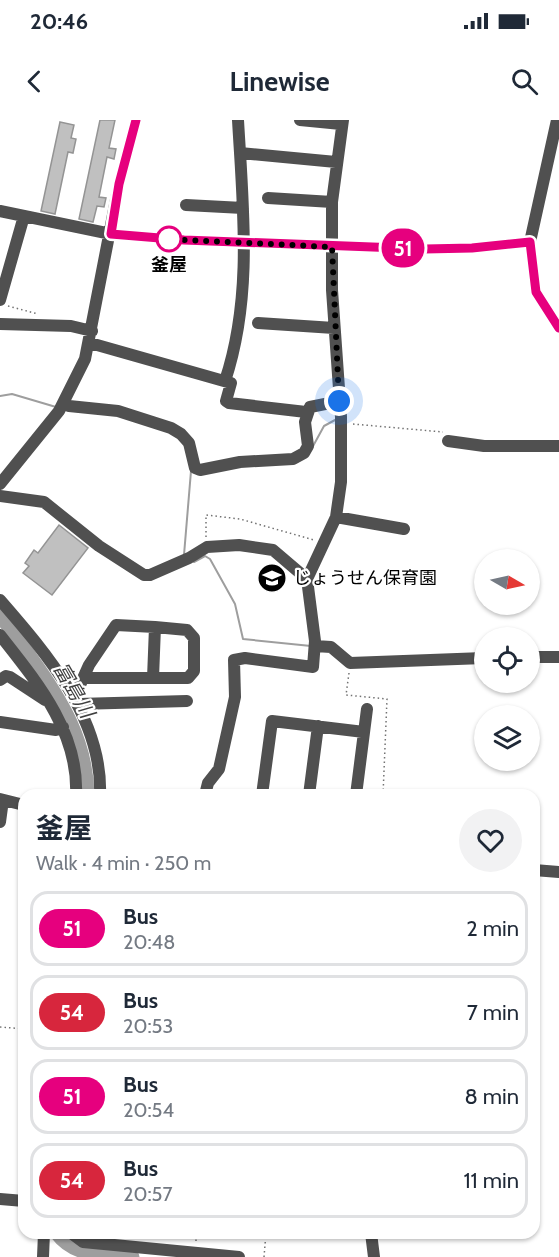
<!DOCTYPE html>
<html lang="en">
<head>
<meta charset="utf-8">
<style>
	body { margin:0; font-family:Cabin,"Noto Sans JP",sans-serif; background:#f2f2f3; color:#1f2937; height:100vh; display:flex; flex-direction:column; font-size:22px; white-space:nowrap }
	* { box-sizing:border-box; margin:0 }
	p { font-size:20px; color:#747a83 }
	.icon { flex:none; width:33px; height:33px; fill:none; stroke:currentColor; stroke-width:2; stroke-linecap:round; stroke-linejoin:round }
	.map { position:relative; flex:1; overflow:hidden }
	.sheet { position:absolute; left:18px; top:669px; width:522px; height:450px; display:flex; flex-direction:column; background:#fff; border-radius:18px; box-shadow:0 2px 4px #0004 }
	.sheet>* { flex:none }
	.badge { padding:0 12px; border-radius:20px; font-size:21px; line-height:39px }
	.needle { width:39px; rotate:99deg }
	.fabs { position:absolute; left:474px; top:429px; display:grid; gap:12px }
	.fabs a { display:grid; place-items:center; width:66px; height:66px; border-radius:50%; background:#fff; box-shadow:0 2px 4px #0004; font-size:30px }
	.you { position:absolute; width:30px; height:30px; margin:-15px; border:4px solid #fff; border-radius:50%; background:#1a73e8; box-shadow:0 0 0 9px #1a73e833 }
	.map>.badge { position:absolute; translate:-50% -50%; box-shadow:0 0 0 3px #fff }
	.round { display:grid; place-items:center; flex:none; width:63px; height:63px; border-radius:32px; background:#f2f2f3 }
	.overview { display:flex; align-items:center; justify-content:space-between; height:102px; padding:0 18px }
	h1 { font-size:28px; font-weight:700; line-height:45px }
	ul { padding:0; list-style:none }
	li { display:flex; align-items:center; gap:18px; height:75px; margin:0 12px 9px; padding:0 6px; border:3px solid #e0e1e3; border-radius:18px }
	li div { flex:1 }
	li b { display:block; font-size:22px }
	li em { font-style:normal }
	li .badge { min-width:66px; font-weight:700; text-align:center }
	.status { display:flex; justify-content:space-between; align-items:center; height:42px; padding:0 30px; background:#fff; direction:ltr }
	.status svg { height:16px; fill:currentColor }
	header { display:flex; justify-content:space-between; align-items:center; height:78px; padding:0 18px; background:#fff; font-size:27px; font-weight:700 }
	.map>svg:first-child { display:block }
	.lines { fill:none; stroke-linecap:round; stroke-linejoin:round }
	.stream { stroke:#9e9e9e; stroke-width:2 }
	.river { stroke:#9e9e9e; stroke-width:15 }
	.building { fill:#c0c0c0; stroke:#949494; stroke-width:1.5 }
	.path { stroke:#727272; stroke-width:1.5; stroke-dasharray:1.5 3; stroke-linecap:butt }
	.minor { stroke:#505050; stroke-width:12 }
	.line-casing { stroke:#fff; stroke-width:14 }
	.line { stroke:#e6007e; stroke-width:9 }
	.walk { stroke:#000; stroke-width:6; stroke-dasharray:0 10.8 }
	.stop-dot { fill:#fff; stroke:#e6007e; stroke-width:3 }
	.labels { text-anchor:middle; stroke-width:4.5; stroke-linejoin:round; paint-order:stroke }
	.stop-label { font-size:18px; font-weight:bold; fill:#000; stroke:#fff }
	.poi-label { font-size:18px; fill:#000; stroke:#fff; text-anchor:start }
	.water-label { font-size:20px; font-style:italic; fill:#3f3f3f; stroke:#fff }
</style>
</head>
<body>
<div class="status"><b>20:46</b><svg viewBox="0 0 49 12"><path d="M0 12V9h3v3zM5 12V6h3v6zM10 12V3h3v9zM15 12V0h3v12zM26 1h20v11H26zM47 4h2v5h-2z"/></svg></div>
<header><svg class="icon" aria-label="back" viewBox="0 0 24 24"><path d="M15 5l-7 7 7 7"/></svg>Linewise<svg class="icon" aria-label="search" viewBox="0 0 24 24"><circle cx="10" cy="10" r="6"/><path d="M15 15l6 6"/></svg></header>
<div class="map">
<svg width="559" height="1137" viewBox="0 0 559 1137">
	<rect width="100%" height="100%" fill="#fff"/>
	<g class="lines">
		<path class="stream" d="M0,276L12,274L56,287
			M312,328L324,306L335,300
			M184,435L191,351
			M194,442L205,436L210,439L235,484L243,519L311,526"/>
		<path class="river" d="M0,496C12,508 21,524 30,537C61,580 86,621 87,675
			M57,1113C75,1137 103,1134 132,1137"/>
	</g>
	<path class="building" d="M100,0H115L109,28L116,29L114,39L107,37L99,77L106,78L104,87L97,86L93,102L79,99Z
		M60,2L74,5L71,18L76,19L73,33L68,32L55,94L41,91Z
		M59,405L88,428L52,475L23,453L29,446L25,443L34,430L38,433Z"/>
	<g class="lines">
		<path class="path" d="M8,186L38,194
			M353,304L443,312
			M206,417V395L240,399L314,420
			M349,553L346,575L387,579L383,675
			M0,907L24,909
			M196,1121V1113
			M264,1137L266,1113"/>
		<path class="minor" d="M300,0L341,4
			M240,33L336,42
			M268,78L332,82
			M186,85L243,88
			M0,91L111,114L184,120L425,129L472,128L530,122L536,172L559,208
			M530,122L557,0
			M0,180L24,96
			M258,203L334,208
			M0,204L71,206L92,211
			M90,223L231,263L226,281L229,283L306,292
			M225,261C253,177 243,88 238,0
			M64,283L69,286L118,291L171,308L181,314L189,323L195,348L200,350L240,342L293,339L304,333L308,326L305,302L310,287L340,281
			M448,321L484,326H559
			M0,364L59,291L85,239L119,64L136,0
			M0,376L44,382L99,426L144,455H150L189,438L207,427L239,425L273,430L307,459L315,521L313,547L245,538L234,540L235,577L219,649L208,663L205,675
			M336,397L404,409
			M307,459L336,397L341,362V297L332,170V82L343,0
			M0,480C47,534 103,599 100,675
			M0,515C37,562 79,612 76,675
			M315,526L331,527L350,543L484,538
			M530,537H559
			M85,558H188L194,551V518L187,510L155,507
			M0,560L6,556L10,557L45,580
			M73,575L76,574L89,545L116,505L155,507L153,558
			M78,584L187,581
			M0,602L56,610L63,607
			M262,675L272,601L364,612
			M309,675L318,606
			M356,675L367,589
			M0,679L24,685
			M0,702L3,680
			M534,750L559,752
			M0,1079L24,1081
			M71,1113L83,1122L239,1137
			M371,1113L374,1137
			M43,1137L44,1113"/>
	</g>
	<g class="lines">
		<g class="line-casing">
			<path id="line" d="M136,0L119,64L111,114L184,120L425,129L472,128L530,122L536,172L559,208"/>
		</g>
		<use href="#line" class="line"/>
		<path class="walk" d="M169,119H166L332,127L339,281"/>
	</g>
	<defs>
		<g id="school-disc" transform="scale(1.5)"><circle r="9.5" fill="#000" stroke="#fff"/><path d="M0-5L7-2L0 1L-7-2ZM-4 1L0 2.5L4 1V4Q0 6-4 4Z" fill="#fff"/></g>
	</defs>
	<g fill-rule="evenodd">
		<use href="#school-disc" x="272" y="458"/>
	</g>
	<circle class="stop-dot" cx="169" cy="119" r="12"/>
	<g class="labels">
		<g class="stop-label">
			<text x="169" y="151">釜屋</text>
		</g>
		<g class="poi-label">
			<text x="293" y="464">じょうせん保育園</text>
		</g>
		<g class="water-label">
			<text transform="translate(74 570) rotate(60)" y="7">富島川</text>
		</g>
	</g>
</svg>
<div class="fabs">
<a><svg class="needle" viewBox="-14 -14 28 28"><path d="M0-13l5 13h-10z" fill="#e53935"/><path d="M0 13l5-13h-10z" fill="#747a83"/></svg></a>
<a><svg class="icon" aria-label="locate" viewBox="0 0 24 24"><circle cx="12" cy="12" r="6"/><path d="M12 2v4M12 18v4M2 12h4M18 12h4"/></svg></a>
<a><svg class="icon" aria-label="layers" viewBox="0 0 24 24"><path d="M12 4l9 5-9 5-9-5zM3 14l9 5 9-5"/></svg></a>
</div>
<div class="you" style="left:339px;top:281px"></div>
<b class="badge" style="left:403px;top:128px;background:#e6007e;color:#fff">51</b>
<section class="sheet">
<div class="overview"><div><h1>釜屋</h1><p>Walk · 4 min · 250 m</p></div><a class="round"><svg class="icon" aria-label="heart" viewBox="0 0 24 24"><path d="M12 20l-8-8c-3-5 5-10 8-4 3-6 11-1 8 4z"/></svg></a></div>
<ul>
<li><span class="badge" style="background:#e6007e;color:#fff">51</span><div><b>Bus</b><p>20:48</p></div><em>2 min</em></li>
<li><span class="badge" style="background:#d7263d;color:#fff">54</span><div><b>Bus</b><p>20:53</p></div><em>7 min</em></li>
<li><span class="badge" style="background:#e6007e;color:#fff">51</span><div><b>Bus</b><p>20:54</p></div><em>8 min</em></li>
<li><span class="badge" style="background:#d7263d;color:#fff">54</span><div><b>Bus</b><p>20:57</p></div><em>11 min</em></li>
</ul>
</section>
</div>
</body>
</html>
